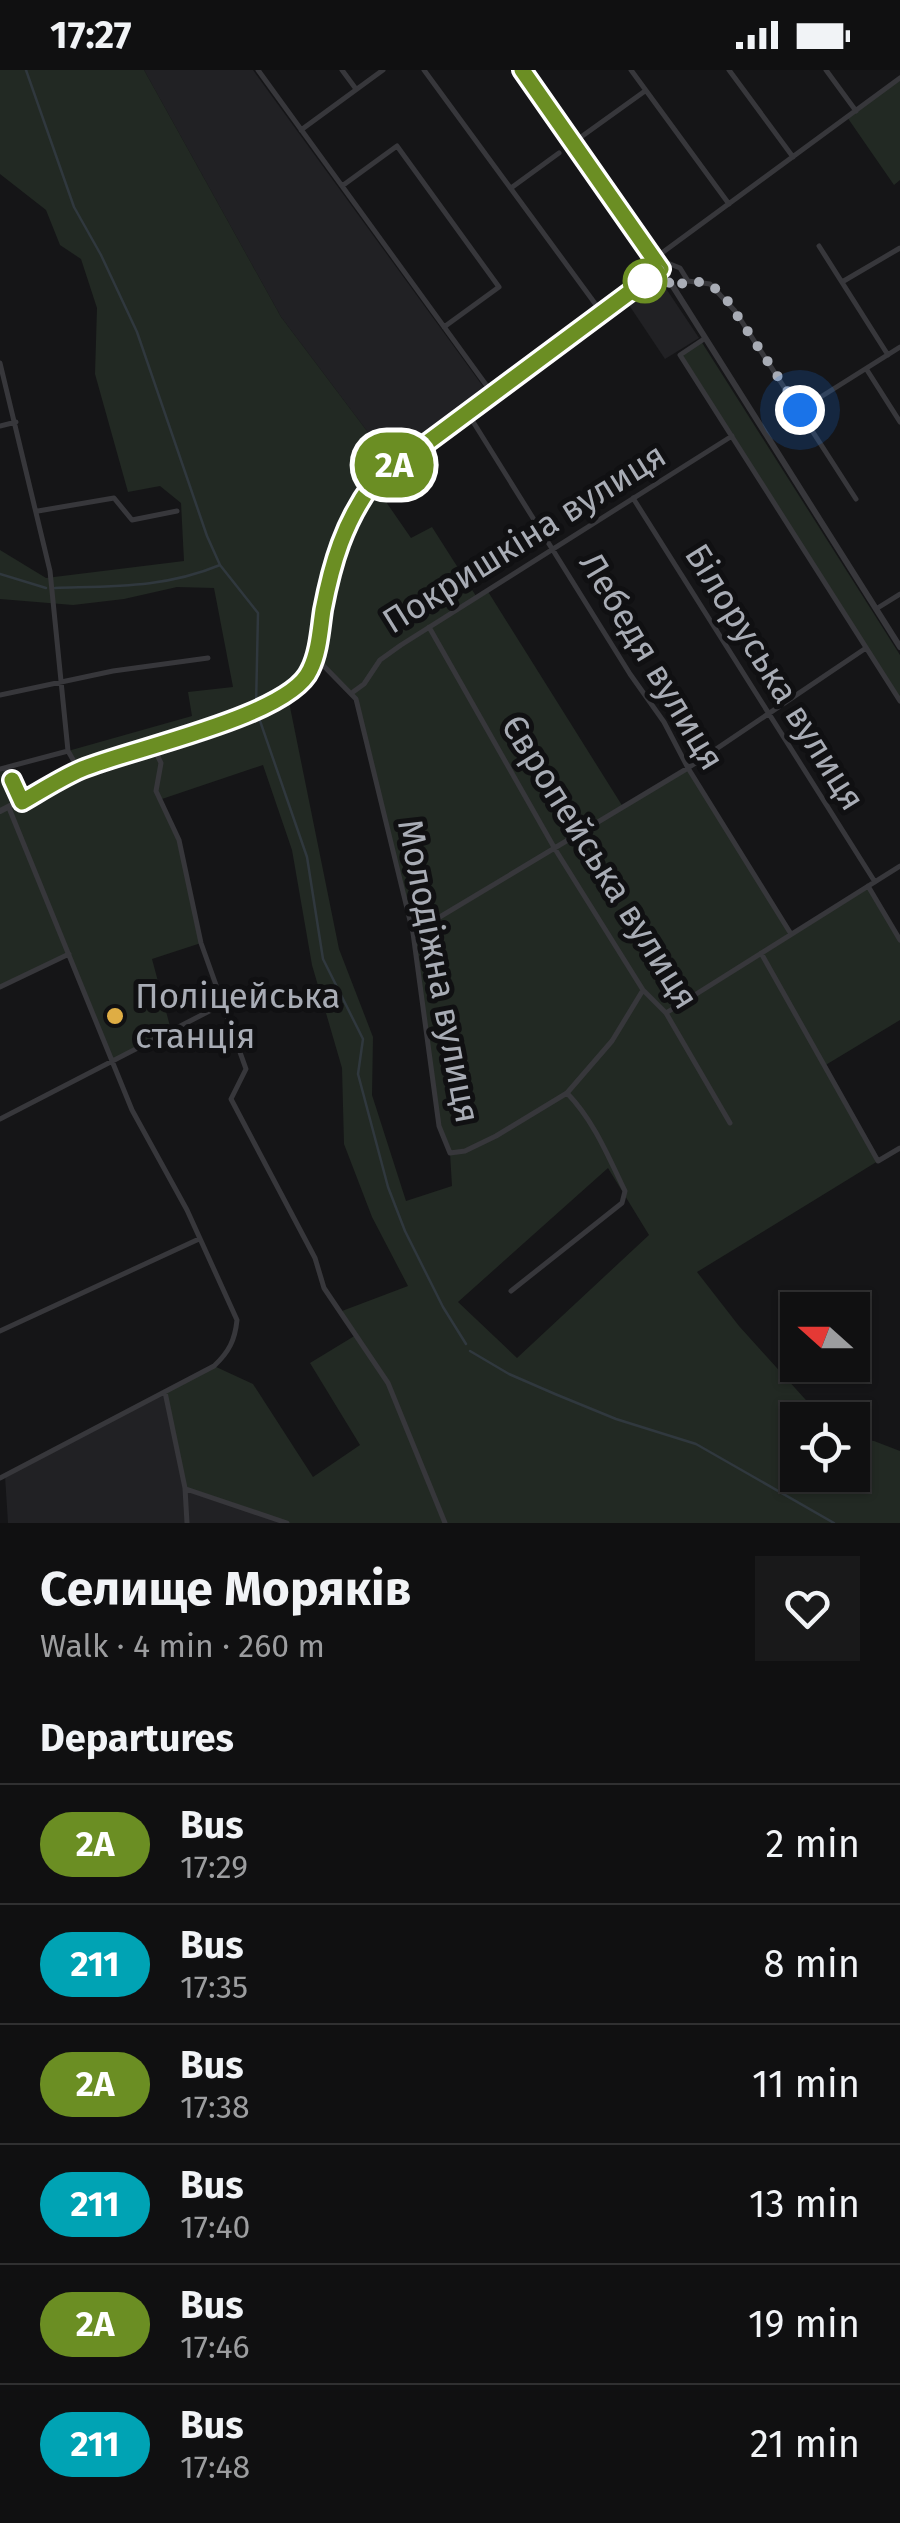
<!DOCTYPE html>
<html lang="en">
<head>
<meta charset="utf-8">
<style>
	body { margin:0; font-family:"Fira Sans",sans-serif; background:#19191a; color:#f1f3f6; height:100vh; display:flex; flex-direction:column; font-size:38px; white-space:nowrap }
	* { box-sizing:border-box; margin:0 }
	p { font-size:32px; color:#9c9d9f }
	.icon { flex:none; width:55px; height:55px; fill:none; stroke:currentColor; stroke-width:2; stroke-linecap:round; stroke-linejoin:round }
	.map { position:relative; height:1453px; overflow:hidden }
	.side { display:flex; flex-direction:column; background:#101011; flex:1 }
	.side>* { flex:none }
	.badge { padding:0 20px; border-radius:32px; font-size:35px; line-height:65px }
	.needle { width:65px; rotate:291deg }
	.buttons { position:absolute; left:780px; top:1222px; display:grid; gap:20px }
	.buttons a { display:grid; place-items:center; width:90px; height:90px; border-radius:0px; background:#101011; box-shadow:0 2px 8px #0004,0 0 0 2px #303031; font-size:50px }
	.you { position:absolute; width:50px; height:50px; margin:-25px; border:8px solid #fff; border-radius:50%; background:#1a73e8; box-shadow:0 0 0 15px #1a73e833 }
	.map>.badge { position:absolute; translate:-50% -50%; box-shadow:0 0 0 5px #fff }
	h2 { padding:0 40px; font-size:38px; line-height:90px }
	.round { display:grid; place-items:center; flex:none; width:105px; height:105px; border-radius:0px; background:#19191a }
	.headline { display:flex; align-items:center; justify-content:space-between; height:170px; padding:0 40px }
	h1 { font-size:48px; font-weight:700; line-height:75px }
	ul { padding:0; list-style:none }
	li { display:flex; align-items:center; gap:30px; height:120px; padding:0 40px; border-top:2px solid #303031 }
	li div { flex:1 }
	li b { display:block; font-size:38px }
	li em { font-style:normal }
	li .badge { min-width:110px; font-weight:700; text-align:center }
	.status { display:flex; justify-content:space-between; align-items:center; height:70px; padding:0 50px; background:#101011; direction:ltr }
	.status svg { height:28px; fill:currentColor }
	.map>svg:first-child { display:block }
	.built { fill:#212124 }
	.green { fill:#222923; fill-rule:evenodd }
	.lines { fill:none; stroke-linecap:round; stroke-linejoin:round }
	.stream { stroke:#30383e; stroke-width:2.5 }
	.minor { stroke:#37373b; stroke-width:5 }
	.tertiary { stroke:#37373b; stroke-width:6 }
	.line-casing { stroke:#fff; stroke-width:22 }
	.line { stroke:#6b8e23; stroke-width:15 }
	.walk { stroke:#a8acb5; stroke-width:10; stroke-dasharray:0 18 }
	.stop-dot { fill:#fff; stroke:#6b8e23; stroke-width:5 }
	.poi-dot { fill:#dfad44; stroke:#101012; stroke-width:4 }
	.labels { text-anchor:middle; stroke-width:10; stroke-linejoin:round; paint-order:stroke }
	.street-label { font-size:35px; fill:#a8acb5; stroke:#101012 }
	.poi-label { font-size:35px; fill:#a8acb5; stroke:#101012; text-anchor:start }
</style>
</head>
<body>
<div class="status"><b>17:27</b><svg viewBox="0 0 49 12"><path d="M0 12V9h3v3zM5 12V6h3v6zM10 12V3h3v9zM15 12V0h3v12zM26 1h20v11H26zM47 4h2v5h-2z"/></svg></div>
<div class="map">
<svg width="900" height="1453" viewBox="0 0 900 1453">
	<rect width="100%" height="100%" fill="#151517"/>
	<path class="built" d="M144,0H253L487,322L391,393L281,247Z
		M659,208L699,268L665,289L625,229Z
		M165,1322L287,1453H8L5,1406Z"/>
	<path class="green" d="M0,0H144L281,247L391,393L373,413L411,468L432,457L476,526L487,520L623,737L688,698L791,864L868,816L900,870V950L824,996L878,1091L697,1202L739,1256L824,1350H798V1405H852L853,1368L874,1371L900,1381V1453H287L185,1418L165,1322L214,1296L253,1314L313,1407L360,1375L310,1293L356,1265L342,1241L408,1216L372,1147L344,1074L342,998L312,895L292,780L263,695L159,730L173,753L201,873L152,889L171,960L113,990L69,884L0,917V699H6L21,732L79,701L68,681L192,646L188,622L233,617L214,518L177,517L124,529L73,535L0,529V480L46,508L184,491L181,433L160,416L128,422L95,304L97,238L81,189L60,175L46,140L0,104ZM315,588L356,629L413,863L439,1056L450,1083L452,1116L406,1131L372,1025L373,967L339,879L288,627L301,614ZM608,1098L649,1165L517,1288L458,1232Z
		M900,8V110L894,115L847,47Z
		M701,271L900,585V631L680,285Z"/>
	<g class="lines">
		<path class="stream" d="M26,0L74,137L101,185L137,262L207,466L220,495L258,543L256,637
			M0,504L46,518
			M55,518C113,516 165,518 220,495
			M258,645L307,787L323,889L363,969L358,1004L388,1117L405,1161L443,1237L466,1274
			M470,1281L509,1304L555,1324L616,1349L696,1374L834,1453"/>
		<path class="minor" d="M258,0L492,323
			M342,0L356,19
			M424,0L602,243
			M631,0L729,134
			M729,0L793,87
			M826,0L856,41
			M301,60L383,0
			M574,72L645,21
			M342,116L397,76L499,217L444,257
			M511,118L559,83
			M819,176L888,285
			M655,188L900,8
			M655,188L680,198L688,211
			M688,211L710,214L735,241L856,429
			M842,212L900,178
			M704,269L680,285L900,631
			M0,293L50,501L68,681L79,700
			M867,300L900,352
			M800,340L900,277
			M467,342L630,604L664,652L688,698L791,864
			M0,356L16,352
			M633,428L875,812
			M38,441L114,428L132,450L177,441
			M876,539L900,524
			M429,557L555,779L643,920L666,943L730,1053
			M315,587L356,629L413,863L439,1056L450,1083L465,1081L496,1066L567,1023L612,971L643,920
			M353,622L364,614L380,590L401,575L732,366
			M0,625L113,601L208,588
			M153,676L161,693L156,721L179,770L201,873L246,999L231,1029L315,1188L324,1218L388,1313L445,1453
			M0,699L68,681
			M6,699L21,732
			M868,816L900,870
			M413,863L688,698L866,578
			M761,883L878,1091L900,1078
			M0,917L69,884
			M666,943L900,796
			M0,1049L223,934
			M511,1221L622,1133L625,1121C608,1086 594,1051 567,1023
			M0,1261L199,1169
			M165,1322L185,1418L187,1453
			M0,1408L214,1296C229,1282 235,1270 237,1250L187,1140L132,1040L9,738
			M186,1419L287,1453"/>
		<path class="tertiary" d="M522,0L655,188L900,577
			M0,741L80,700L267,638L301,614L315,587L330,505L343,463L357,434L373,413L661,199"/>
	</g>
	<g class="lines">
		<g class="line-casing">
			<path id="line" d="M12,710L22,732C41,721 61,708 82,699C133,678 290,646 310,600C319,582 320,560 323,540C332,493 344,452 373,413L661,199L522,0"/>
		</g>
		<use href="#line" class="line"/>
		<path class="walk" d="M645,211L661,199L673,219L688,210L710,214L725,227L800,340"/>
	</g>
	<circle class="stop-dot" cx="645" cy="211" r="20"/>
	<circle class="poi-dot" cx="115" cy="946" r="10"/>
	<g class="labels">
		<g class="street-label">
			<text transform="translate(524 468) rotate(-32)" y="12">Покришкіна вулиця</text>
			<text transform="translate(652 591) rotate(59)" y="12">Лебедя вулиця</text>
			<text transform="translate(775 607) rotate(58)" y="12">Білоруська вулиця</text>
			<text transform="translate(600 792) rotate(58)" y="12">Європейська вулиця</text>
			<text transform="translate(439 901) rotate(79)" y="12">Молодіжна вулиця</text>
		</g>
		<g class="poi-label">
			<text x="135" y="938">Поліцейська<tspan x="135" dy="40">станція</tspan></text>
		</g>
	</g>
</svg>
<div class="buttons">
<a><svg class="needle" viewBox="-14 -14 28 28"><path d="M0-13l5 13h-10z" fill="#e53935"/><path d="M0 13l5-13h-10z" fill="#9c9d9f"/></svg></a>
<a><svg class="icon" aria-label="locate" viewBox="0 0 24 24"><circle cx="12" cy="12" r="6"/><path d="M12 2v4M12 18v4M2 12h4M18 12h4"/></svg></a>
</div>
<div class="you" style="left:800px;top:340px"></div>
<b class="badge" style="left:394px;top:395px;background:#6b8e23;color:#fff">2А</b>
</div>
<section class="side">
<div class="headline"><div><h1>Селище Моряків</h1><p>Walk · 4 min · 260 m</p></div><a class="round"><svg class="icon" aria-label="heart" viewBox="0 0 24 24"><path d="M12 20l-8-8c-3-5 5-10 8-4 3-6 11-1 8 4z"/></svg></a></div>
<h2>Departures</h2>
<ul>
<li><span class="badge" style="background:#6b8e23;color:#fff">2А</span><div><b>Bus</b><p>17:29</p></div><em>2 min</em></li>
<li><span class="badge" style="background:#00a3b4;color:#fff">211</span><div><b>Bus</b><p>17:35</p></div><em>8 min</em></li>
<li><span class="badge" style="background:#6b8e23;color:#fff">2А</span><div><b>Bus</b><p>17:38</p></div><em>11 min</em></li>
<li><span class="badge" style="background:#00a3b4;color:#fff">211</span><div><b>Bus</b><p>17:40</p></div><em>13 min</em></li>
<li><span class="badge" style="background:#6b8e23;color:#fff">2А</span><div><b>Bus</b><p>17:46</p></div><em>19 min</em></li>
<li><span class="badge" style="background:#00a3b4;color:#fff">211</span><div><b>Bus</b><p>17:48</p></div><em>21 min</em></li>
</ul>
</section>
</body>
</html>
